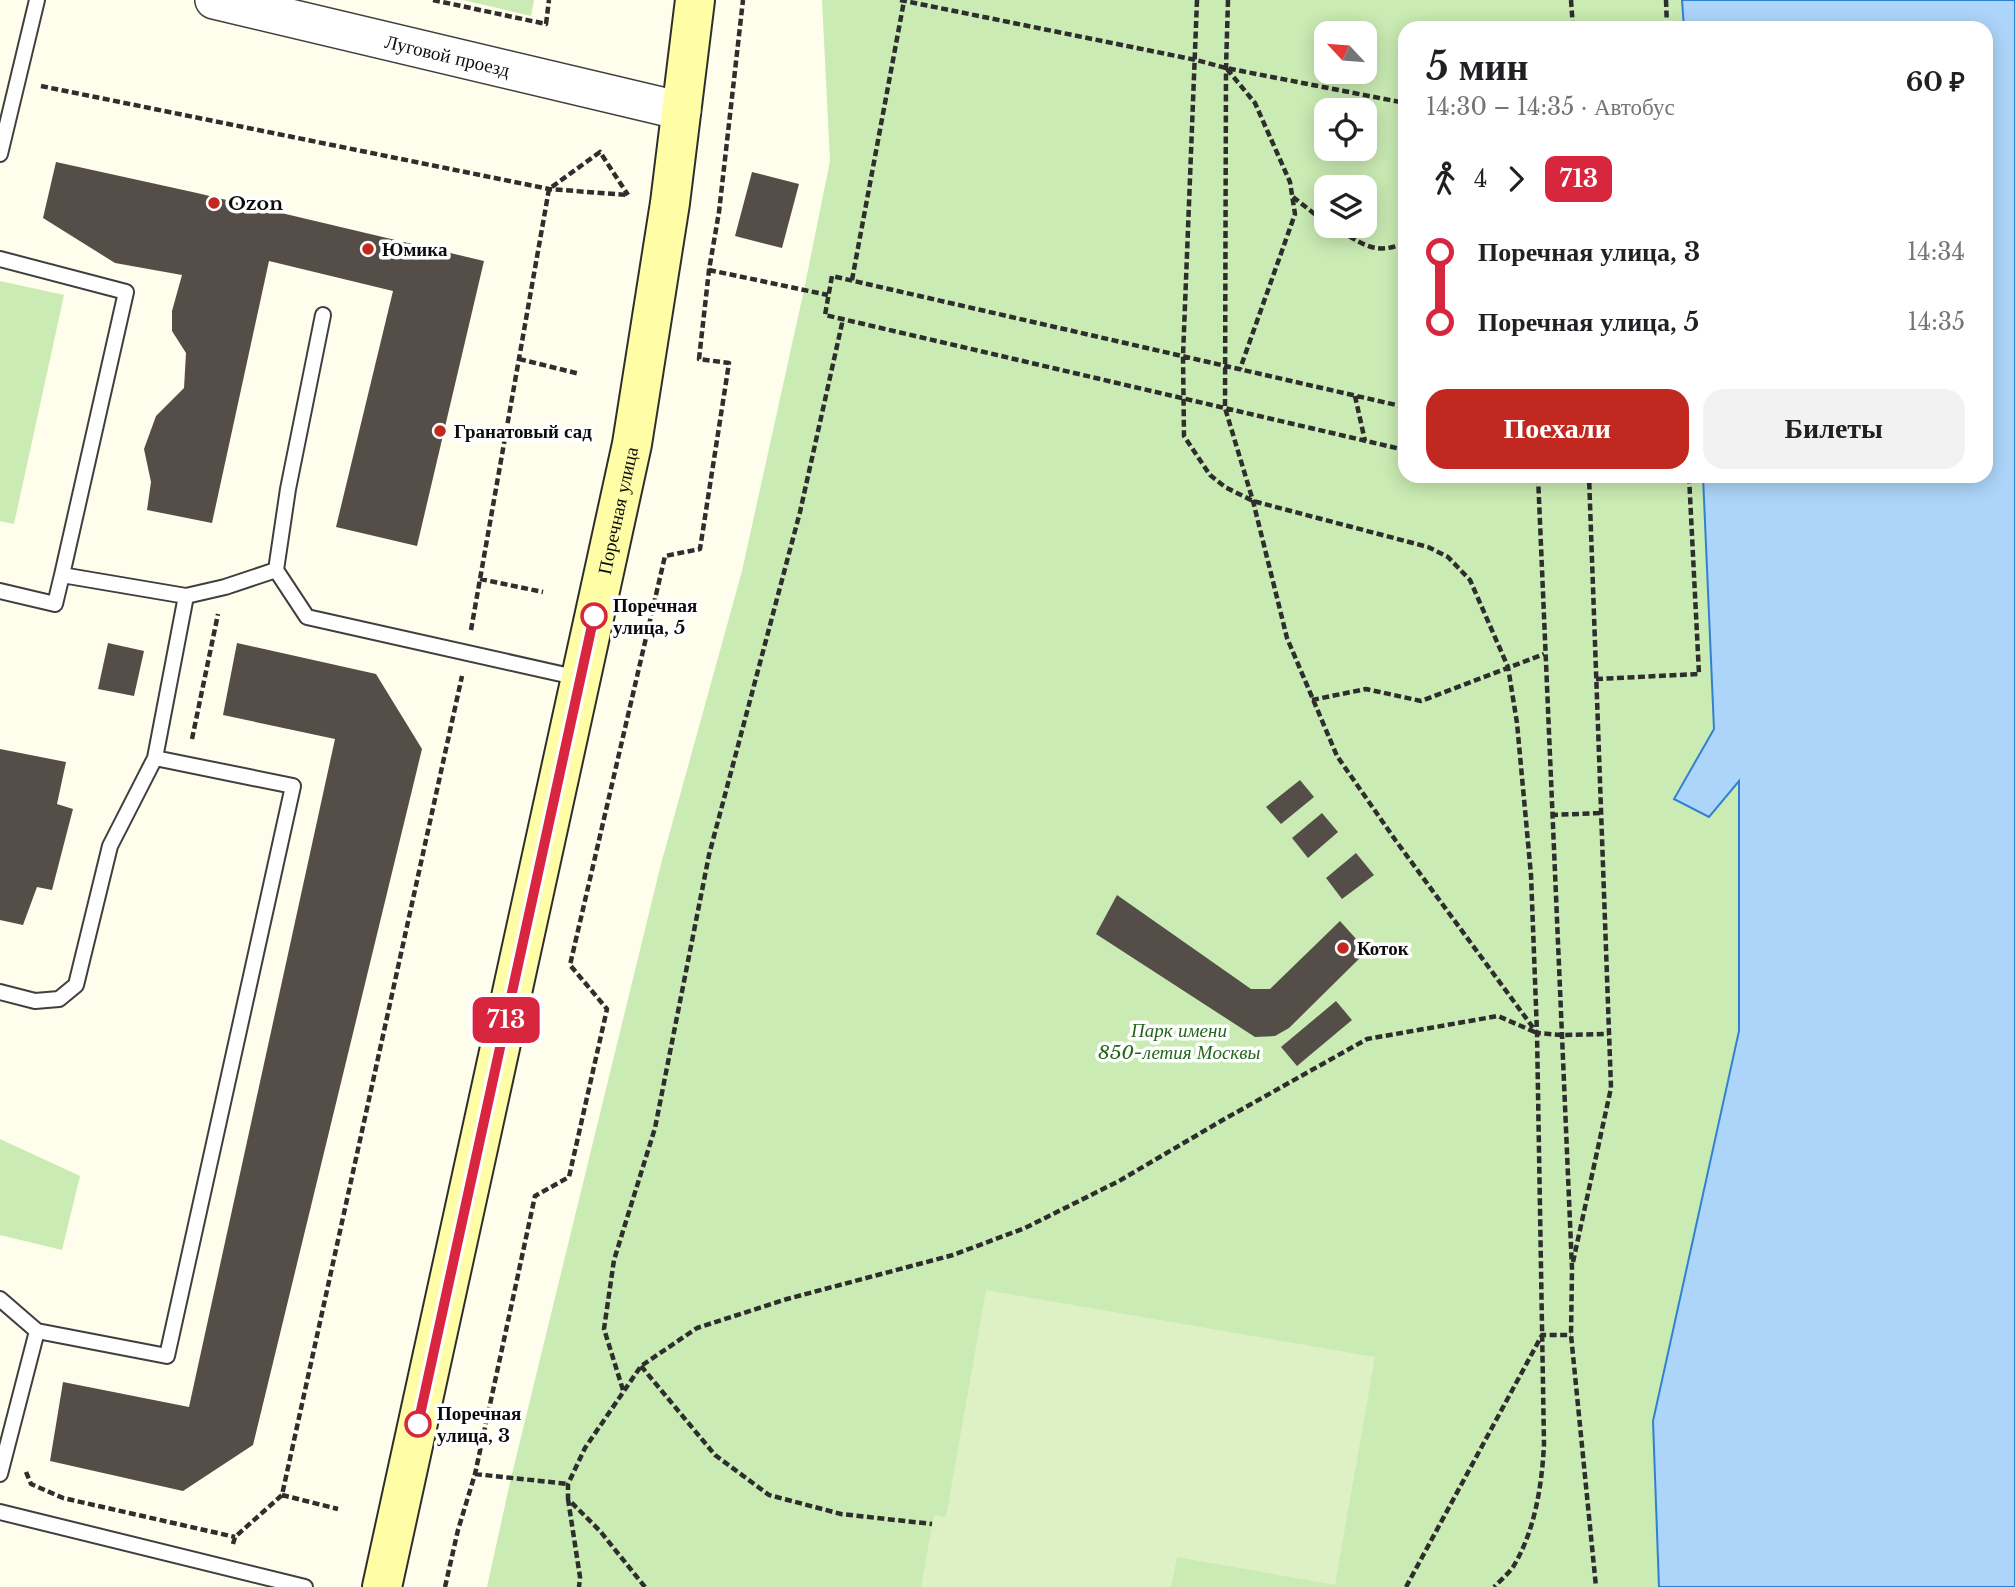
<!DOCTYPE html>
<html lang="ru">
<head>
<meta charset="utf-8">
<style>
	body { margin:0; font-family:"Libre Baskerville",serif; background:#f2f2f2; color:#202124; height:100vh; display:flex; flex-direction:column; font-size:26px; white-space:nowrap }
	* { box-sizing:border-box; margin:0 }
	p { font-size:23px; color:#757577 }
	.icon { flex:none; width:38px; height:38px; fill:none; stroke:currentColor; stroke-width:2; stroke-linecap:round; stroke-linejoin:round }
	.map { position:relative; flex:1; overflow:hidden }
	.panel { position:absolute; left:1398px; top:21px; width:595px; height:462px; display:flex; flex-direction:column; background:#fff; border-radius:21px; box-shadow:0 4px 18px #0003 }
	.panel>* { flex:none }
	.badge { padding:0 14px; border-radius:10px; font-size:24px; line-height:46px }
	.needle { width:46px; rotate:296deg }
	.buttons { position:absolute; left:1314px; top:21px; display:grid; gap:14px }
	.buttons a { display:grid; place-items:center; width:63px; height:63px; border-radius:14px; background:#fff; box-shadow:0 4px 18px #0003; font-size:35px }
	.map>.badge { position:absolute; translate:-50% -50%; box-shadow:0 0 0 4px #fff }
	.legs { display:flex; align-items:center; gap:10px; height:77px; padding:0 28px; font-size:23px }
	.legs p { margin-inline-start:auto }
	.summary { display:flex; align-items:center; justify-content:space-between; height:119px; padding:0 28px }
	h1 { font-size:38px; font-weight:700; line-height:52px }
	.action { display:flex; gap:14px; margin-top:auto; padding:14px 28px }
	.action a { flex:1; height:80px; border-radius:21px; background:#c1281f; color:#fff; font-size:28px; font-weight:700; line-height:80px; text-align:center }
	.action a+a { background:#f2f2f2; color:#202124 }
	ul { padding:0 28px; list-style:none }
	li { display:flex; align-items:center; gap:24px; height:70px; font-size:26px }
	li i { display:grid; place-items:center; width:10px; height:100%; margin:0 9px; background:currentColor }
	li i::after { content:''; width:18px; height:18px; margin:-9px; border:5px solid; border-radius:50%; background:#fff }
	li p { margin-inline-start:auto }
	li:first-child i { background:linear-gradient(#0000 50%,currentColor 0) }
	li:last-child i { background:linear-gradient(currentColor 50%,#0000 0) }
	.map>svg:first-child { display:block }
	.green { fill:#caebb3; fill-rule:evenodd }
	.pitch { fill:#def1c5 }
	.water { fill:#add5f9; stroke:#3181d3; stroke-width:2 }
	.building { fill:#554e48 }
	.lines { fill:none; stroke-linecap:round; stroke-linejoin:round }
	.service-casing { stroke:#3f3f3f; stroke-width:18 }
	.tertiary-casing { stroke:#3f3f3f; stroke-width:40 }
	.secondary-casing { stroke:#2e2e2e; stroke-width:42 }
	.path { stroke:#2e2e2e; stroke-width:4.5; stroke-dasharray:7 3.5; stroke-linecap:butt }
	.service { stroke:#fff; stroke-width:14 }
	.tertiary { stroke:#fff; stroke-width:37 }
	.secondary { stroke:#fffea6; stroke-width:38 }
	.line-1-casing { stroke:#fff; stroke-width:16 }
	.line-1 { stroke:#d7263d; stroke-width:10 }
	.poi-dot { fill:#c1281f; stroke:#fff; stroke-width:2.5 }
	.stop-1-dot { fill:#fff; stroke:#d7263d; stroke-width:3.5 }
	.labels { text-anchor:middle; stroke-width:7; stroke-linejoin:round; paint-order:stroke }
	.street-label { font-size:19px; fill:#0c0c0c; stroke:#fff }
	.poi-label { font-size:19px; font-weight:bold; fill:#0c0c0c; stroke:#fff; text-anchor:start }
	.stop-label { font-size:19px; font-weight:bold; fill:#0c0c0c; stroke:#fff; text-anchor:start }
	.park-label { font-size:19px; font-style:italic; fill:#22661a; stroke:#fff }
</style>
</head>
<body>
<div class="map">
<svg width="2015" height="1587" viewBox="0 0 2015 1587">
	<rect width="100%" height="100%" fill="#fffdeb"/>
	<path class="green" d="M463,0H534L531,16Z
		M822,0H1682L1684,28H1405V476H1703L1714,729L1674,798L1739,780V1030L1653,1421L1659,1587H487L511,1478L661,864L742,571L804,290L830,161ZM1326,33H1365V72H1326ZM1326,110H1365V149H1326ZM1326,187H1365V226H1326Z
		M0,281L64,295L14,524L0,521Z
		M0,1139L80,1176L62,1250L0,1235Z"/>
	<path class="pitch" d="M986,1290L1375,1357L1335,1585L1177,1557L1171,1587H921L934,1515L946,1517Z"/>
	<path class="water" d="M1682,0H2015V1587H1659L1653,1421L1739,1031V781L1709,817L1674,799L1714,729L1703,476H1986V28H1684Z"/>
	<path class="building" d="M56,162L197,193L484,261L417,546L336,527L393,291L269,261L212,523L147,510L151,482L144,449L156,416L184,388L186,353L172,331V311L182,275L115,263L43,218Z
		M752,172L799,184L782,248L735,236Z
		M108,643L144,651L134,696L98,689Z
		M237,643L376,674L422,749L253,1445L183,1491L50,1461L63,1382L189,1407L335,739L223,715Z
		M0,749L66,762L57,804L73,809L52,890L37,887L23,925L0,920Z
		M1300,780L1314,797L1281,824L1266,807Z
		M1322,813L1338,832L1308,858L1292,838Z
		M1356,853L1374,875L1342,899L1326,878Z
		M1117,895L1251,989H1270L1340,921L1367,951L1289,1028L1275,1036L1255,1037L1096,934Z
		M1336,1001L1352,1020L1297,1066L1281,1047Z"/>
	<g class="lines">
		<g class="service-casing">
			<path id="service" d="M0,154L37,0
				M0,259L126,292L62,575L186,596L225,587L276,570L307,617L579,678
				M276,570L288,489L323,315
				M0,591L55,604L62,575
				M0,992L35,1001L59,999L76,985L110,846L155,758
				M0,1299L37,1331L0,1474
				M37,1331L167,1356L293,786L155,758L186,596
				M0,1512L305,1587"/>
		</g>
		<g class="tertiary-casing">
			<g id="tertiary">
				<path id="s1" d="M214,0L682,111"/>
			</g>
		</g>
		<g class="secondary-casing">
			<g id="secondary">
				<path id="s2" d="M382,1587L632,444L670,203L695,0"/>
			</g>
		</g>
		<path class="path" d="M433,0L546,24L549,0
			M900,0L1196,60L1226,68L1405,103
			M1197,0L1183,356L1184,436L1210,475L1225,487L1253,501L1428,547L1448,557L1470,580L1508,667L1517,723L1531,875L1537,1033L1544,1444C1542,1485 1535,1531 1513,1567C1508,1574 1500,1581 1494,1587
			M1228,0L1226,68L1225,408L1253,501L1287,638L1337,756L1396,841L1537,1033L1561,1035L1608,1034
			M1571,0L1573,28
			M1666,0L1667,28
			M1227,69L1255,103L1290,182L1295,214L1240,369
			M41,86L549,189L627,195
			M1293,197L1326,223
			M1331,226C1361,241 1371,257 1405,243
			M709,270L828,295
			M852,280L904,1
			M519,359L580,374
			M1355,396L1365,441
			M1405,407L832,276L825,315L1405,450
			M1514,476L1537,481
			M1538,476L1572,1269L1571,1335L1596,1587
			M480,579L543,592
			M471,630L549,189L600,152L628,195
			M1596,679L1699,674L1689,476
			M1312,700L1366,689L1421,701L1544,654
			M192,739L218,614
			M1551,815L1601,813
			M1573,1262L1611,1088L1589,476
			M641,1366L715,1455L769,1495L841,1514L932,1524
			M623,1390L604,1329L614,1260L655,1128L709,855L800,512L843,319
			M26,1472L31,1484L63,1498L235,1537
			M475,1474L568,1484
			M282,1495L338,1509
			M568,1499L580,1577L579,1587
			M233,1544L235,1537L282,1495L462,676
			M445,1587L458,1530L475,1474L535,1196L569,1177L607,1009L570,965L665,556L700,549L729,363L699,359L709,270L719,212L743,0
			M645,1587L600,1531L568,1499V1484L585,1448L641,1366L697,1328L787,1299L953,1255L1025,1228L1119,1181L1221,1121L1367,1039L1498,1016L1537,1033
			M1406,1587L1542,1335H1571"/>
		<use href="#service" class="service"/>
		<use href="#tertiary" class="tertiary"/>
		<use href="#secondary" class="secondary"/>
	</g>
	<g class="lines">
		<g class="line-1-casing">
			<path id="line-1" d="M418,1424L594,616"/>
		</g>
		<use href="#line-1" class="line-1"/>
	</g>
	<g class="poi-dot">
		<circle cx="214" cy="203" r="7"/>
		<circle cx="368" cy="249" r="7"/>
		<circle cx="440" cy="431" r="7"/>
		<circle cx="1343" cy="948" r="7"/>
	</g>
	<g class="stop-1-dot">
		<circle cx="594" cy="616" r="12"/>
		<circle cx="418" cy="1424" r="12"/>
	</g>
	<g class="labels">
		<g class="street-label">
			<text dy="7" stroke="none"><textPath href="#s1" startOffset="240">Луговой проезд</textPath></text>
			<text dy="7" stroke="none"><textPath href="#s2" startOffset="1102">Поречная улица</textPath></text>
		</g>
		<g class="poi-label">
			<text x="228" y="210">Ozon</text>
			<text x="382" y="256">Юмика</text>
			<text x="454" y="438">Гранатовый сад</text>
			<text x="1357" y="955">Коток</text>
		</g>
		<g class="stop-label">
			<text x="613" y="612">Поречная<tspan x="613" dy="22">улица, 5</tspan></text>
			<text x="437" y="1420">Поречная<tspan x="437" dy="22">улица, 3</tspan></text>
		</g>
		<g class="park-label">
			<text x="1179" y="1037">Парк имени<tspan x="1179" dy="22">850-летия Москвы</tspan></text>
		</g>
	</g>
</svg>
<div class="buttons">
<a><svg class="needle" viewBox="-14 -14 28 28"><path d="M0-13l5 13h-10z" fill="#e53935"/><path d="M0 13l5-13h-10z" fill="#757577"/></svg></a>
<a><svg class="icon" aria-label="locate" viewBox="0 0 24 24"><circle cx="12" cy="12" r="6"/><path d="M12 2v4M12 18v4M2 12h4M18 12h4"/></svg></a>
<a><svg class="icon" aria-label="layers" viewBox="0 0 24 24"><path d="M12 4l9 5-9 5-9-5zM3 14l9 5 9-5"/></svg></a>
</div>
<b class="badge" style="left:506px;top:1020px;background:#d7263d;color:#fff">713</b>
<section class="panel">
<div class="summary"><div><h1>5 мин</h1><p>14:30 – 14:35 · Автобус</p></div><b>60 ₽</b></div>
<div class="legs"><svg class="icon" aria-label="walk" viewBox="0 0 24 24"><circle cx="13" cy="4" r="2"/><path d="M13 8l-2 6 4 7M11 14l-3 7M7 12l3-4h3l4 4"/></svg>4<svg class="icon" aria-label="forward" viewBox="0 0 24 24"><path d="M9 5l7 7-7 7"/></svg><b class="badge" style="background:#d7263d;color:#fff">713</b></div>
<ul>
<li><i style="color:#d7263d"></i><b>Поречная улица, 3</b><p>14:34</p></li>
<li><i style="color:#d7263d"></i><b>Поречная улица, 5</b><p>14:35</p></li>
</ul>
<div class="action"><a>Поехали</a><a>Билеты</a></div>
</section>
</div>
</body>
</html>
